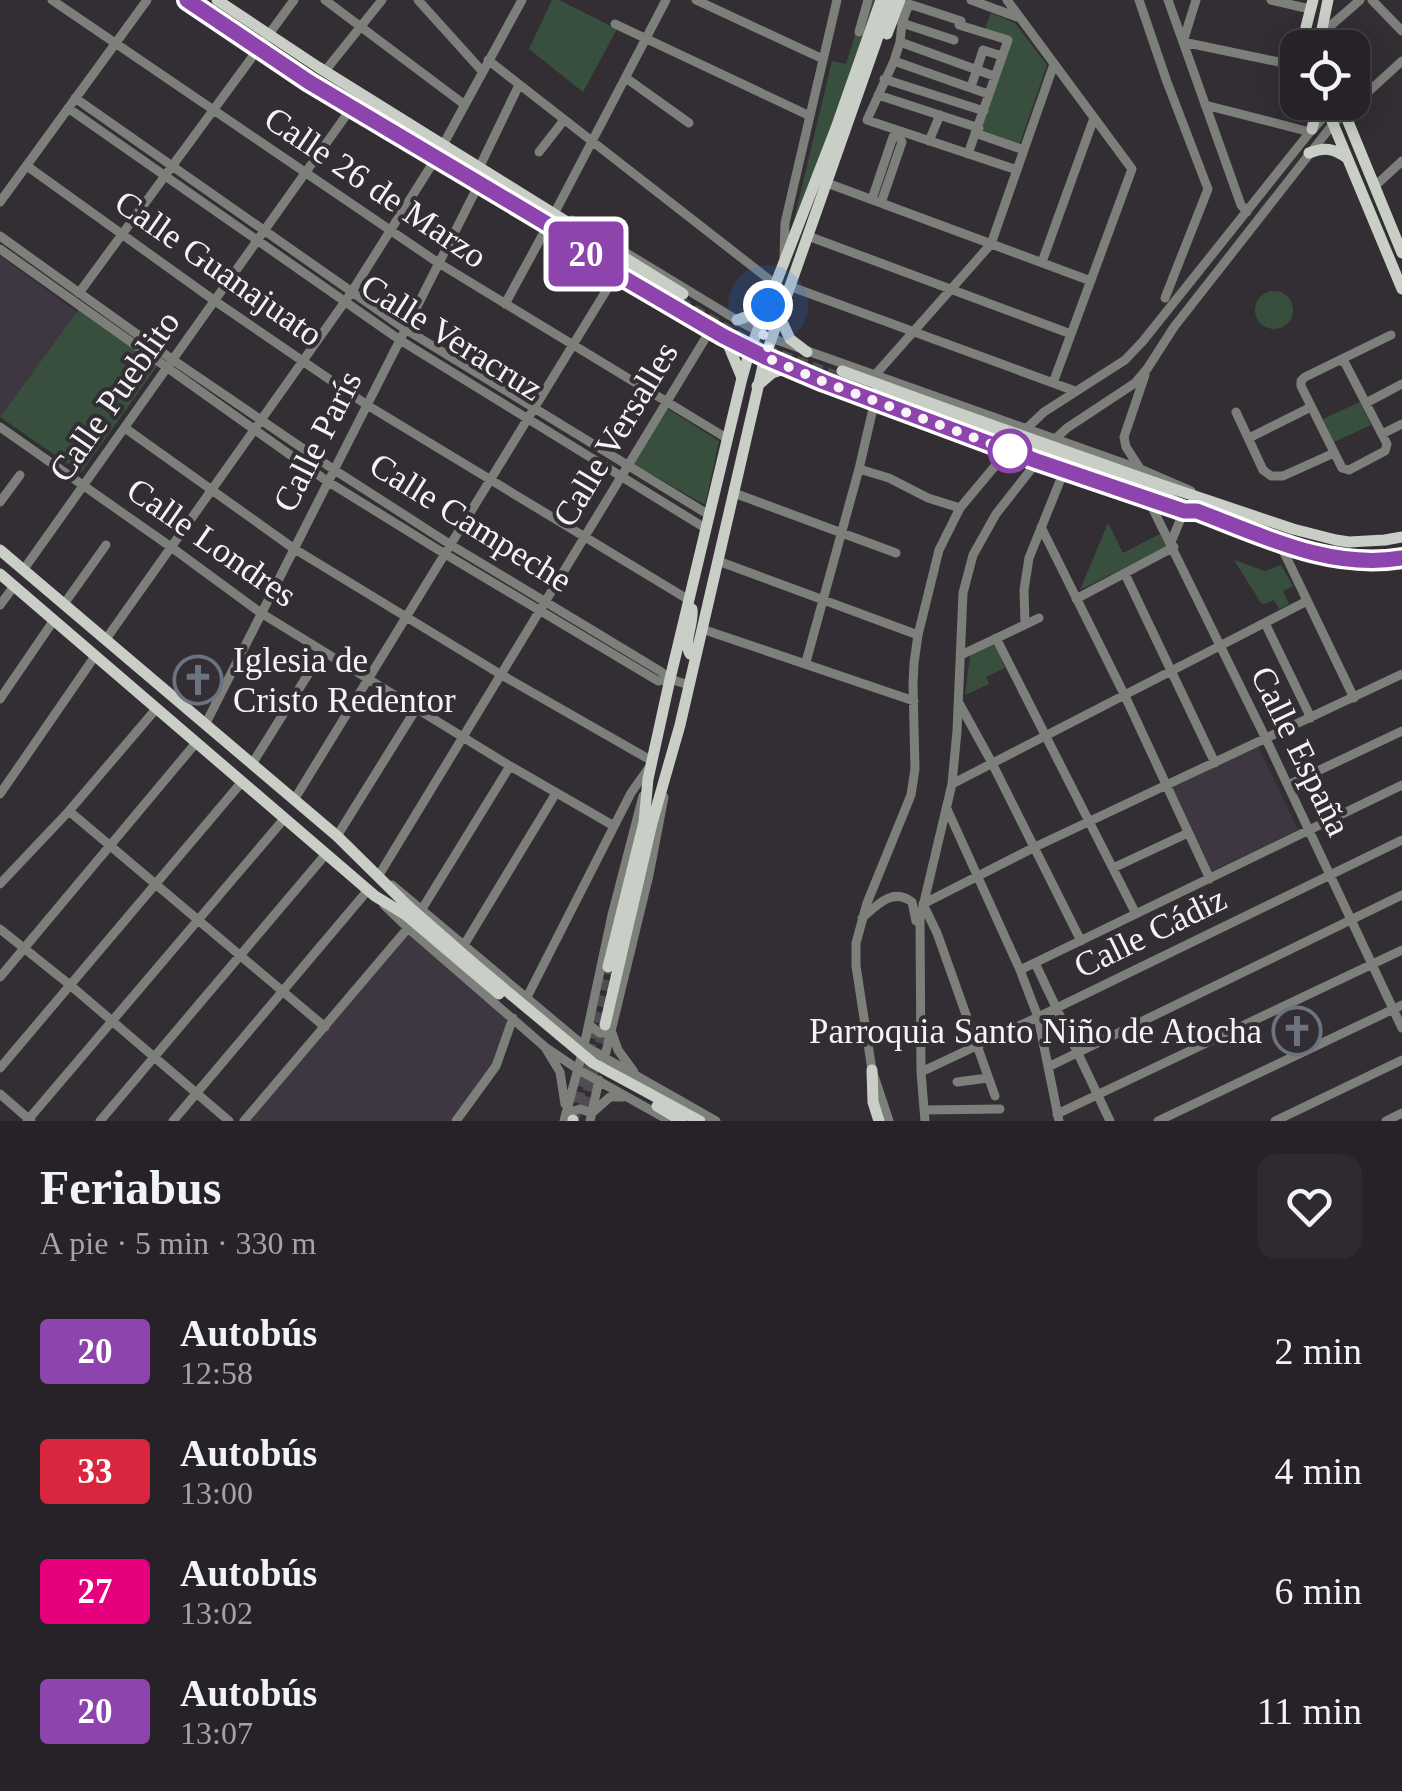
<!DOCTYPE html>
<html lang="es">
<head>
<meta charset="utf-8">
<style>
	body { margin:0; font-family:"Times New Roman",serif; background:#2e2a2f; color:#f1f3f6; height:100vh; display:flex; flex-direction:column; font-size:38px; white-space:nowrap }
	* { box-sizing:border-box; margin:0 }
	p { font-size:32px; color:#a4a4a7 }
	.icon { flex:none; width:55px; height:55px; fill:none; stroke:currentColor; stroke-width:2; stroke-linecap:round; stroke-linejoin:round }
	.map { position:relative; height:1121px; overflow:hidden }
	.drawer { display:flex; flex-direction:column; background:#262227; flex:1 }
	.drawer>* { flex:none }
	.badge { padding:0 20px; border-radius:8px; font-size:35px; line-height:65px }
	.fabs { position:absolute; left:1280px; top:30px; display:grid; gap:20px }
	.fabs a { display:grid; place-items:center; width:90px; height:90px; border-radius:20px; background:#262227; box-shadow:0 5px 25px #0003,0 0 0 2px #423f44; font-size:50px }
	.you { position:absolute; width:50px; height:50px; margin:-25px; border:8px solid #fff; border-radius:50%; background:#1a73e8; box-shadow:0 0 0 15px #1a73e833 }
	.map>.badge { position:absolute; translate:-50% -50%; box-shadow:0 0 0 5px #fff }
	.round { display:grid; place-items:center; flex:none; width:105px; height:105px; border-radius:20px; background:#2e2a2f }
	.summary { display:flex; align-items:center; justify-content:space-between; height:170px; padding:0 40px }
	h1 { font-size:48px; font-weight:800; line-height:75px }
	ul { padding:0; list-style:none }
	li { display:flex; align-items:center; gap:30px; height:120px; padding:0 40px }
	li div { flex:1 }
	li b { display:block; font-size:38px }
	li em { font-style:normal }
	li .badge { min-width:110px; font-weight:700; text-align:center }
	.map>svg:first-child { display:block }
	.built { fill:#3e3641 }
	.green { fill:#394f3e }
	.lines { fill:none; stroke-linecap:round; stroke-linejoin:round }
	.major-tunnel { stroke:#504c51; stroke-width:11; stroke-dasharray:11 5.5; stroke-linecap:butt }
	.minor { stroke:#7d7f7b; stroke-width:9 }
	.major { stroke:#c9cec7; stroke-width:11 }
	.major-bridge { stroke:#c9cec7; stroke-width:11 }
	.line-casing { stroke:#fff; stroke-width:22 }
	.line { stroke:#8e44ad; stroke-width:15 }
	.walk { stroke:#f6f3f7; stroke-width:10; stroke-dasharray:0 18 }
	.stop-dot { fill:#fff; stroke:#8e44ad; stroke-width:5 }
	.labels { text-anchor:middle; stroke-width:8; stroke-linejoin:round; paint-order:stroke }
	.street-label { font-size:35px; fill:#f6f3f7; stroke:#332e34 }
	.poi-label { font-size:35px; fill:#f6f3f7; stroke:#332e34; text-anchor:start }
</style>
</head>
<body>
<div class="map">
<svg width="1402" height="1121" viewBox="0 0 1402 1121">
	<rect width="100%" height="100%" fill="#332e34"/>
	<path class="built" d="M0,256L77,312L0,417Z
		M1258,746L1298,830L1212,871L1172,788Z
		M408,928L513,1018L502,1053L457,1121H244Z"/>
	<path class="green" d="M552,0H559L617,29L583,92L529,49Z
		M866,0H879L792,228L832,61L846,64Z
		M991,13L1015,23L1047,65L1019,146L976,130L1008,40L984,32Z
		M1255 310a19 19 0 1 1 38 0a19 19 0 1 1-38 0Z
		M79,309L157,366L81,473L0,417Z
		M1360,402L1371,425L1334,442L1323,419Z
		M668,409L719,441L705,505L634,464Z
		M1108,523L1123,553L1160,534L1166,547L1080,590Z
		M1234,560L1265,571L1281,565L1293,586L1283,591L1289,604L1279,609L1274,600L1264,604L1261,603Z
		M995,643L1005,668L986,677L989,684L965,695L970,656Z"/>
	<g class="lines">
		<path class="major-tunnel" d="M679,301L752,344L840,378
			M584,1107L605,1025
			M574,1119L608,967"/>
		<path class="minor" d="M52,0L437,262L728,439
			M325,0L465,105
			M418,0L482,71
			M696,0L823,59
			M971,0L1017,17
			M1007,0L1132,169L1053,383
			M1139,0L1167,82L1208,189L1165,298
			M1168,0L1241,205L1247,212
			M1196,0L1183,42L1298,66
			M1271,0L1310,9
			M1372,0L1402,31
			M902,23L954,40
			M615,24L810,116
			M859,32L868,0
			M1321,34L1360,0
			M900,42L994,76
			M488,60L775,284
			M894,61L988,94
			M325,71L382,0
			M626,78L689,123
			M884,79L984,111
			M971,87L983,50L1002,56
			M878,95L979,128
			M75,98L405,329L709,515
			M1205,105L1310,132
			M68,108L400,340L705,528
			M975,133L1024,150
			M929,141L940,115
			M443,145L522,0
			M539,152L564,120
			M968,154L1008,40L959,25L961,21L909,4L902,23L900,42L894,61L867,120L1017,170
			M27,166L215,301L367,405L689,600
			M479,168L519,85
			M827,183L1091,281
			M1375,186L1402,161
			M872,199L893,137L898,135
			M0,202L147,0
			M881,203L902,142L898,135
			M554,214L666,0
			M572,220L737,320L771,338L1140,469L1191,491
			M558,234L568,242L676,309L765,357L824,382L1037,461L1184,511H1196
			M0,236L173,360L333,469L451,545L660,671L670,679
			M808,236L1071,334
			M0,249L327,481L445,554L658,681L670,679L689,685
			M784,256L785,223L837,0
			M1042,262L1094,118
			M789,286L1075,391
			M79,293L294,0
			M505,304L548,225
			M1341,361L1345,363L1387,444L1385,451L1349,470L1342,468L1301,386V381L1305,377L1391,335
			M875,375L991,244L1054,64
			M1366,403L1402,384
			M1236,412L1263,470L1271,476H1283L1334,453
			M0,427L171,547L261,613L510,766L614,826
			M125,428L293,548L500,674L652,761
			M1382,434L1402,424
			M1249,438L1311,407
			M1139,467L1126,447L1124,437L1145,375
			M859,469L889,478L928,498L960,508
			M734,493L896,553
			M1148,499L1266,739L1402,1028
			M0,502L20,475
			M1041,527L1125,696L1210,879
			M1171,542L1184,511
			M1279,542L1354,698
			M718,561L918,635
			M24,569L352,107
			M1125,574L1215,763
			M1076,599L1174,547
			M64,604L106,545
			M0,605L14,586
			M1265,623L1311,718
			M1025,624L1024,590L1029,558L1064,471
			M702,629L914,701
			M996,638L1136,914
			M106,639L351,293L436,158
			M961,655L1039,618
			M806,662L859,469L875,400
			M0,699L54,620
			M959,703L992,763L1081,941
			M205,725L479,184
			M252,764L322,652
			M952,784L1307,601
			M1288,785L1402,731
			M0,794L95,656
			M294,800L617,273
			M947,809L1020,970L1038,1017L1059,1121
			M69,811L325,1027
			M337,836L416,709
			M1113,868L1188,833
			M379,875L711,329
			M0,884L69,811L156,709
			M392,885L584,1046L716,1121
			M384,905L408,928L545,1047L579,1070L670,1121
			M422,909L510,766
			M862,918C877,905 893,887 912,902L916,921
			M0,929L70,985L229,1121
			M464,945L556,793
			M1035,963L1110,1121
			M1020,970L1402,785
			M0,977L195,744
			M526,999L631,793L650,766
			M589,1025L600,1033H612L618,1050L634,1072
			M546,1049L560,1072L565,1104
			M604,1060L649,875L664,797
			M1048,1067L1402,895
			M0,1068L241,783
			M921,1072L1038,1017L1402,840
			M957,1082L988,1078
			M0,1094L31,1121
			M995,1096L937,933L923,904L1035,847L1402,674
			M924,1110L1000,1109
			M594,1111L610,1097H623
			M566,1113L580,1109L592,1113
			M1057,1114L1402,950
			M27,1121L284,819
			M100,1121L326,854
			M173,1121L368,890
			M244,1121L408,928
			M456,1121L496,1066L513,1018
			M564,1121L584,1046L612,915L643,796
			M590,1121L599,1080
			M889,1121L872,1070L856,966V943L867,903L911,795L915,769L913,684L914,663L918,635L939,550L960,508L1026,429L1044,412L1125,360L1143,341L1310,132L1328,113L1331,112
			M925,1121L921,1072L920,919L952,784L957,731L963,593L973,555L996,514L1055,439L1067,428L1135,383L1147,369L1174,327L1333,124L1402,61
			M1158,1121L1402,1005
			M1275,1121L1402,1060
			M1386,1121L1402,1113"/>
		<path class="major" d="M187,0L309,82L679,301
			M217,0L318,67L683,294
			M887,34L900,0
			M1306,48V27L1313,0
			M1321,48V34L1328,0
			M1324,102L1402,289
			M1340,102L1402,253
			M1312,129L1318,102
			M1309,153C1325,147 1333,148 1347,158
			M779,315L790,339L807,352
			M737,320L754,314L768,305
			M725,337L742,378
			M842,371L952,411
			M757,386L772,373L790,367
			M877,392L949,420
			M1156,483L1293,529L1336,540L1349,542L1385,540L1402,537
			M1153,492C1185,506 1216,518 1249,531C1299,550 1347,567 1402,558
			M0,550L337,836L408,906L472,962
			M0,574L375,896L406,915L499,994
			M692,609C694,624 683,641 690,654L696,655
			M608,967L644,822L648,779L670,679L742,378L750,350L836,128L881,0
			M605,1025L652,823L680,725L765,357L891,0
			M872,1070L873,1102L879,1121
			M657,1106L682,1121
			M573,1121V1120"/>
		<path class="major-bridge" d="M952,411L1156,483
			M949,420L1153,492
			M472,962L593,1063L700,1121"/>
	</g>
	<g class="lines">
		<g class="line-casing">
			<path id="line" d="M187,0L309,82L554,228L568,242L617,274L723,336L765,357L824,382L1037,461L1184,511H1197C1263,536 1330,570 1402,558"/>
		</g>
		<use href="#line" class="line"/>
		<path class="walk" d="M768,305L757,332L771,338L765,357L824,382L1010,451"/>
	</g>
	<defs>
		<g id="church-ring" transform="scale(2.5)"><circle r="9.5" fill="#332e34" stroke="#6b7280" stroke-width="1.5"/><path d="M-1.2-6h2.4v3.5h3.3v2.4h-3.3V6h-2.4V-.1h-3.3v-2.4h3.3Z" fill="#6b7280"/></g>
	</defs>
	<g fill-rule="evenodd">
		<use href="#church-ring" x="198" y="680"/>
		<use href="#church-ring" x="1297" y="1031"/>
	</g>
	<circle class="stop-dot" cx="1010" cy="451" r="20"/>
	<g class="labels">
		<g class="street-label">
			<text transform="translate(376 187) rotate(34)" y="12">Calle 26 de Marzo</text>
			<text transform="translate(219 268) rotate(35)" y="12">Calle Guanajuato</text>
			<text transform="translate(452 337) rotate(32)" y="12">Calle Veracruz</text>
			<text transform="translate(114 396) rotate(-55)" y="12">Calle Pueblito</text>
			<text transform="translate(615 434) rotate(-59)" y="12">Calle Versalles</text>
			<text transform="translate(317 441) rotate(-63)" y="12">Calle París</text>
			<text transform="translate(471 522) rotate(32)" y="12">Calle Campeche</text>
			<text transform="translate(212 542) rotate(35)" y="12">Calle Londres</text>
			<text transform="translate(1301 751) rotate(64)" y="12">Calle España</text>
			<text transform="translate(1150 932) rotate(-26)" y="12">Calle Cádiz</text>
		</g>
		<g class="poi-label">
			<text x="233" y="672">Iglesia de<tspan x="233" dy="40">Cristo Redentor</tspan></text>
			<text x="1262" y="1043" text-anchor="end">Parroquia Santo Niño de Atocha</text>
		</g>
	</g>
</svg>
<div class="fabs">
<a><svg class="icon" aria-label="locate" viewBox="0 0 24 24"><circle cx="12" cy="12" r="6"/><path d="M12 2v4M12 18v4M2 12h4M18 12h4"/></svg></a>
</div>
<div class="you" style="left:768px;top:305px"></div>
<b class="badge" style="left:586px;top:254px;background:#8e44ad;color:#fff">20</b>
</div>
<section class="drawer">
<div class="summary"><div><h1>Feriabus</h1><p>A pie · 5 min · 330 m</p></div><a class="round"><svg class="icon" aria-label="heart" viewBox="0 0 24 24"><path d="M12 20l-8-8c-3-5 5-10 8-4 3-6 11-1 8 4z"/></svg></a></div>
<ul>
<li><span class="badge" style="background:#8e44ad;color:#fff">20</span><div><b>Autobús</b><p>12:58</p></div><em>2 min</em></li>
<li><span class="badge" style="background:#d7263d;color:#fff">33</span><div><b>Autobús</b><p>13:00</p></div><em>4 min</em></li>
<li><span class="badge" style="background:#e6007e;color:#fff">27</span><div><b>Autobús</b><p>13:02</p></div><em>6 min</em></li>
<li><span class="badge" style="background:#8e44ad;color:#fff">20</span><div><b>Autobús</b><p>13:07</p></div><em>11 min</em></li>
</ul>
</section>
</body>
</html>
